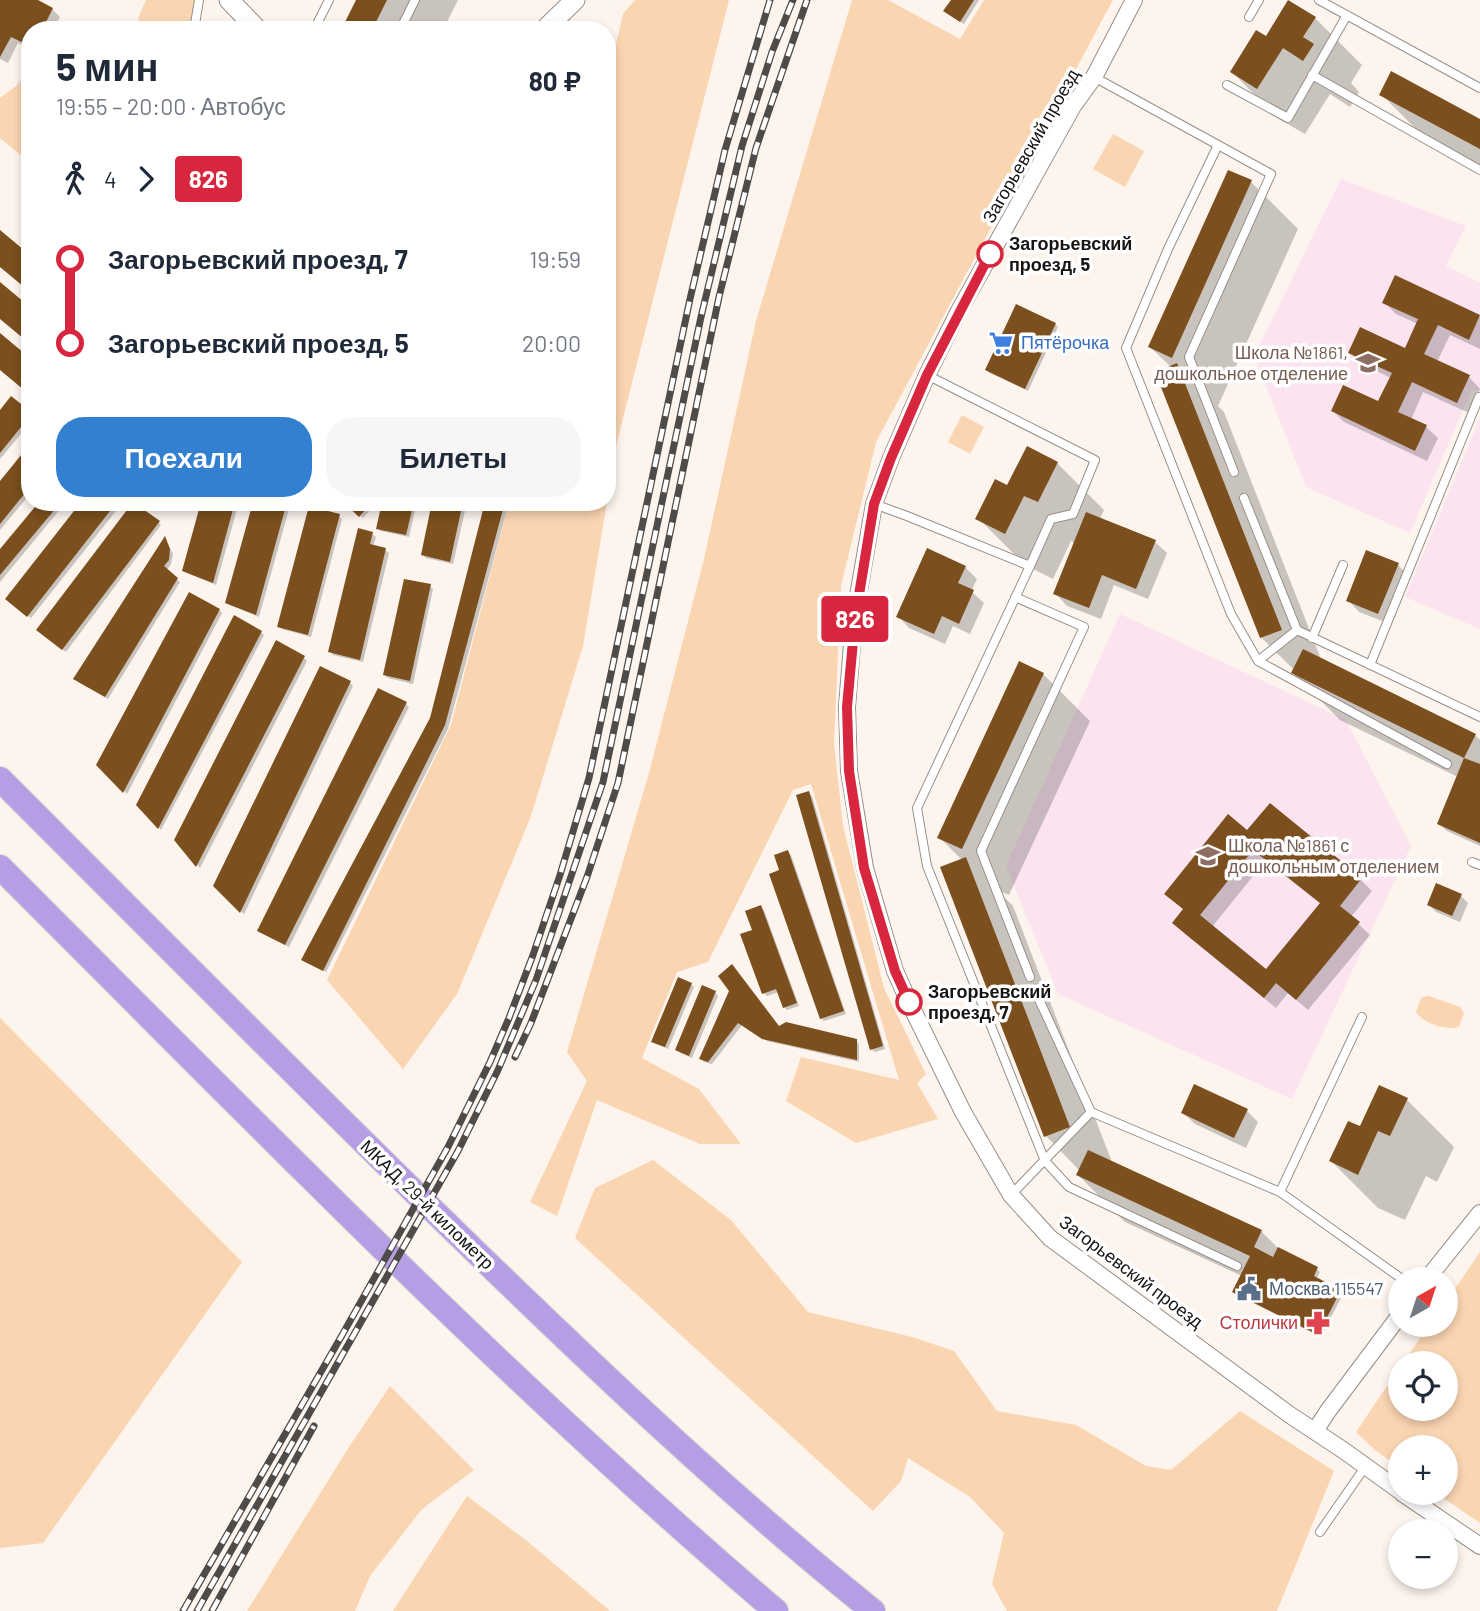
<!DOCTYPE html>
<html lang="ru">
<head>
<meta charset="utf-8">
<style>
	body { margin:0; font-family:Barlow,sans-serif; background:#f6f6f7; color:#1f2937; height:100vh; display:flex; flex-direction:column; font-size:26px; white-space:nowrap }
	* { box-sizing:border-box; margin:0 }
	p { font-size:23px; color:#747a83 }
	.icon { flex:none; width:38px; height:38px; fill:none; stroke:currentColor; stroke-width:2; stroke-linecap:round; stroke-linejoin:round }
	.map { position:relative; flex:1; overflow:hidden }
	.sheet { position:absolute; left:21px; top:21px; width:595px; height:490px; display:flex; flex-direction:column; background:#fff; border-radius:28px; box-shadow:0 4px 10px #0003 }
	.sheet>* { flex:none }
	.badge { padding:0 14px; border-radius:5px; font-size:24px; line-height:46px }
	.needle { width:46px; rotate:39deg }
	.buttons { position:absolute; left:1388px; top:1267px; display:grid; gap:14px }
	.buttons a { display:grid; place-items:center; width:70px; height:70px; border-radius:50%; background:#fff; box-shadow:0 4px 10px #0003; font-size:35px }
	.map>.badge { position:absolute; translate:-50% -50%; box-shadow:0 0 0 4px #fff }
	.legs { display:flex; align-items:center; gap:10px; height:77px; padding:0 35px; font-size:23px }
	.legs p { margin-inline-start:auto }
	.head { display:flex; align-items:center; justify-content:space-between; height:119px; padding:0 35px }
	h1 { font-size:38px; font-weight:700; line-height:52px }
	.primary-button { display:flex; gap:14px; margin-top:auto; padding:14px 35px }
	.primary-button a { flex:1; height:80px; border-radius:28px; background:#3380d0; color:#fff; font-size:28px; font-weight:700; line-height:80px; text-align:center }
	.primary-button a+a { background:#f6f6f7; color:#1f2937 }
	ul { padding:0 35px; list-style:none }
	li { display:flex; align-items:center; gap:24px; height:84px; font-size:26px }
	li i { display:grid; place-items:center; width:10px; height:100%; margin:0 9px; background:currentColor }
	li i::after { content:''; width:18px; height:18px; margin:-9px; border:5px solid; border-radius:50%; background:#fff }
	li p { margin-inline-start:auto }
	li:first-child i { background:linear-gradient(#0000 50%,currentColor 0) }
	li:last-child i { background:linear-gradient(currentColor 50%,#0000 0) }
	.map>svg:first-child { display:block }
	.education { fill:#fbe4f0 }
	.green { fill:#fad5b2 }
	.shadow { fill:#0003; fill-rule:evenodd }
	.building { fill:#7b4f1e; fill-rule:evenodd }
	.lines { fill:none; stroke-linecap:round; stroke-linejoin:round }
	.service-casing { stroke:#968f89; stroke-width:10 }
	.minor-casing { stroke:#968f89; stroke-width:18 }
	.tertiary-casing { stroke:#968f89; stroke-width:21 }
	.trunk-casing { stroke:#d5d5d4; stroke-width:26 }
	.service { stroke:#fff; stroke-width:8 }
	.minor { stroke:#fff; stroke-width:16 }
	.tertiary { stroke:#fff; stroke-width:19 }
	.trunk { stroke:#b69ee4; stroke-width:24 }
	.rail-casing { stroke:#4f4b48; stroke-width:7 }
	.rail { stroke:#fff; stroke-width:4.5; stroke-dasharray:13; stroke-linecap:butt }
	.line-1-casing { stroke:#fff; stroke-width:16 }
	.line-1 { stroke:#d7263d; stroke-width:10 }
	.stop-1-dot { fill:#fff; stroke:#d7263d; stroke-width:3.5 }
	.labels { text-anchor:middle; stroke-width:7; stroke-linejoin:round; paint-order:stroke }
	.street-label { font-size:18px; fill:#171412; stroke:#fff }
	.stop-label { font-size:18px; font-weight:bold; fill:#171412; stroke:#fff; text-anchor:start }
	.shop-label { font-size:18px; fill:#366cbe; stroke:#fff; text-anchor:start }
	.education-label { font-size:18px; fill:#785e54; stroke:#fff; text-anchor:end }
	.service-label { font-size:18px; fill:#4e5e75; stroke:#fff; text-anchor:start }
	.health-label { font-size:18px; fill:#be3a42; stroke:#fff; text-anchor:end }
</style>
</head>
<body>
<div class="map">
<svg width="1480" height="1611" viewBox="0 0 1480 1611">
	<rect width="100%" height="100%" fill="#fcf4ed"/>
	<path class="education" d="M1341,179L1466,226L1446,266L1480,283V392L1472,389L1410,533L1306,487L1254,356Z
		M1480,418V629L1405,597Z
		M1120,614L1346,720L1411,846L1292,1099L1058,994L1006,866Z"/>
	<path class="green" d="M146,0H195L189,30H141L138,18Z
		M635,0H729L617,442L607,501V83L623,14Z
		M852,0H888L960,39L984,0H1113L876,442L841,586L834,743L843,826L884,988L926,1074L917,1083L938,1119L856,1143L786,1101L801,1057L899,1080L811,784L793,790L708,962L677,972L642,1058L699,1089L741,1144H700L597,1100L557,1216L530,1202L587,1081L567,1052L649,773L704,559L756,321Z
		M30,70V163L0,138V98L16,86Z
		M1113,134L1144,151L1125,187L1093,169Z
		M962,415L984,427L970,454L948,442Z
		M509,502H607L583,646L530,819L457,994L403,1069L327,980L451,725Z
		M1429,996L1460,1007L1464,1013L1459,1027C1446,1031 1423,1023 1416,1012L1421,998Z
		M0,1018L242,1262L43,1543L0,1548Z
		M653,1160L731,1220L808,1312L912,1337L954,1351L997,1411L1076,1425L1146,1466L1171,1470L1240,1411L1334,1471L1277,1611H1007L992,1584L1004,1533L970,1497L908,1458L901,1481L873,1511L575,1238L595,1188Z
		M1480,1252V1523L1436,1493H1446V1447H1400V1468L1375,1450L1356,1432L1400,1367V1409H1446V1363H1403L1429,1325H1446V1302Z
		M390,1386L474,1470L422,1509L370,1576L355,1611H247L349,1447Z
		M467,1496L527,1541L610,1611H393Z"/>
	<path class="shadow" d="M0,0H34L52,9L60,17L53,30H30V49L18,43L8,63L0,59Z
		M358,0H458L443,30H343Z
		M953,0H979L964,24L949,14Z
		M1315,18L1362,65L1351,83L1359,92L1350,107L1330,94L1305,134L1279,119L1232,72L1266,38Z
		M1381,94L1480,121V169L1428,141Z
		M1251,182L1298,229L1218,406L1224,412L1321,659L1475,735L1480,740V846L1447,831L1439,824L1458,777L1340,720L1293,673L1295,671L1261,637L1171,367L1150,347Z
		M1396,277L1480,317V349L1450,335L1437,362L1469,377L1480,389L1469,413L1423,392L1411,420L1426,427L1438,438L1427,461L1344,422L1333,411L1379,404L1391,378L1362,364L1350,353L1405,350L1418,324L1396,314L1384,302Z
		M1055,324L1058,327L1028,391L990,373L987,370Z
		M0,413H30V423L0,459Z
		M30,447V494L0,530V484Z
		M1057,463L1104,510L1100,519L1155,542L1167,553L1148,599L1114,585L1101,619L1067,606L1056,594L1075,543L1071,541L1053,579L1025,565L978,518L1008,488Z
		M41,502H66L0,582V551Z
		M83,502H123L31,618L10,602Z
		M203,502H239L216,585L187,573L184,570Z
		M255,502H291L259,617L230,605L227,602Z
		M311,502H330L327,513L339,516L342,519L311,637L282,629L279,626Z
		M345,502L370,504L373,507L363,518Z
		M384,502H417L409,537L381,531L378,528Z
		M434,502H467L453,564L426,558L423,555Z
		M486,502H509L448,729L326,972L303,960L432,719Z
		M158,522L161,525L66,652L41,633Z
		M372,534L376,537L373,547L385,550L389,553L363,662L333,655L330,651Z
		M165,539L173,554L171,564L167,570L180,582L108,699L78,682Z
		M1398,565L1409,576L1390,624L1359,612L1348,600Z
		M965,567L977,579L971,591L984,603L970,634L953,626L945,644L909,628L898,616Z
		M430,586L433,589L413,684L388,678L385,675Z
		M219,610L222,613L127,794L98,765Z
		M261,632L264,635L161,830L138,805Z
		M304,658L307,661L200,868L176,840Z
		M321,668L350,683L353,686L244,914L215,886Z
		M1043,674L1090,721L1009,895L997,890L1013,906L1112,1162L1261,1231L1280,1250L1317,1269L1320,1272L1316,1279L1343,1294L1321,1337L1238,1295L1235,1292L1242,1276L1125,1222L1078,1175L1080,1171L1046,1136L962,860L939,837Z
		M406,704L409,707L289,947L262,933Z
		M809,793L812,796L885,1049L875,1052L871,1049Z
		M1270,806L1361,880L1372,891L1351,917L1370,935L1308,1010L1288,993L1276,1008L1185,934L1174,923L1184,910L1166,893L1248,833ZM1266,860L1321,904L1267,971L1212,927Z
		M788,852L791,855L846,1014L824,1021L821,1018L782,871Z
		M1461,896L1468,903L1460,922L1436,912L1429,905Z
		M761,907L764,910L799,1006L787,1010L784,1007L779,992L767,996L764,993L755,931Z
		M691,984L694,987L668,1049L656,1044L653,1041Z
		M732,990L780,1028L856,1041L859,1044V1062L767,1041L742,1025L712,1064L704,1062L701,1059Z
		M715,992L718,996L692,1058L680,1053L677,1049Z
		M1407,1100L1454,1147L1437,1182L1426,1176L1405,1220L1378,1208L1331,1161L1361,1129Z
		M1247,1111L1258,1122L1246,1148L1195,1124L1183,1113Z"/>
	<path class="building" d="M0,0H38L53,8L42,30H30V46L11,37L0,57Z
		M356,0H387L372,30H341Z
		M951,0H974L960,22L943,11Z
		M1288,0L1316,17L1303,37L1314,44L1303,61L1283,48L1257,89L1230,72L1256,30L1266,36Z
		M1391,71L1480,119V149L1379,95Z
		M1228,170L1252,180L1172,358L1148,347Z
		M0,230L30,255V292L0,267Z
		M1395,275L1480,315L1469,340L1438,325L1424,354L1470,375L1457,403L1412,382L1398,412L1427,425L1415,451L1331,411L1343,385L1378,401L1392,373L1348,353L1360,327L1405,348L1418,319L1382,303Z
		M0,282L30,307V344L0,319Z
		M1016,304L1056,323L1025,389L985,370Z
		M0,333L30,358V395L0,370Z
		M1177,363L1282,630L1260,638L1155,372Z
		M11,396L30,411V416L0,453V410Z
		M30,444V487L0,524V481Z
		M1027,446L1058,462L1038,502L1024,496L1005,534L975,519L995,479L1007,485Z
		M39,502H61L0,575V549Z
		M81,502H117L27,617L5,599Z
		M133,502L160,521L62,650L36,630Z
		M201,502H235L213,583L182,571Z
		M253,502H287L256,615L225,603Z
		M310,502H326L324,510L340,514L308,635L277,627Z
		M343,502H372L359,517Z
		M382,502H414L406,535L376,529Z
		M432,502H463L450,562L421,555Z
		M485,502H505L445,725L323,971L301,960L430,718Z
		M1086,512L1156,540L1136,589L1102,575L1089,608L1053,594Z
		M358,528L373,532L370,544L386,548L360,660L328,652Z
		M165,536L170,549L169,560L164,566L178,578L105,697L73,679Z
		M927,548L966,566L958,583L974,590L959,624L942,616L934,634L896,617Z
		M1366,550L1399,563L1378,614L1346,601Z
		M404,579L431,584L410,681L383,675Z
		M189,592L220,609L123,793L96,765Z
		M234,615L262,631L158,829L136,805Z
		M276,640L305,656L196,867L174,840Z
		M1303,649L1476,734L1464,758L1291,673Z
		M1019,661L1044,673L962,849L937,838Z
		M320,666L351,681L240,913L213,886Z
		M378,688L407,702L285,945L257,931Z
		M1464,758L1480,764V843L1437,824Z
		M809,791L883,1046L870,1050L796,795Z
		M1270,803L1362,878L1340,906L1360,922L1296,1000L1276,983L1264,998L1172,923L1183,909L1164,894L1228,814L1247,830ZM1253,850L1320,903L1266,969L1200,915Z
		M788,850L844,1011L820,1019L769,874L779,870L774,855Z
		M966,857L1070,1127L1044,1137L940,867Z
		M1436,883L1462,894L1452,916L1427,905Z
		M761,905L797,1003L783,1008L776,989L762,994L740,934L752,930L745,911Z
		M732,964L779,1026L786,1022L857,1039V1060L762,1039L738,1023L708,1062L699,1059L729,991L718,976Z
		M678,977L692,983L665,1047L651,1042Z
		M702,985L716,991L689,1056L675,1050Z
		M1194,1084L1248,1109L1234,1138L1181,1113Z
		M1379,1085L1408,1098L1390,1136L1378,1131L1358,1175L1329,1161L1348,1121L1360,1126Z
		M1088,1150L1262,1230L1254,1247L1273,1257L1278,1247L1318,1267L1314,1276L1341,1290L1318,1335L1232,1292L1250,1256L1076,1175Z"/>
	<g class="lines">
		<g class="service-casing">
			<path id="service" d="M1319,0L1480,88
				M1249,17L1259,0
				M194,30L199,0
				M314,30L329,0
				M400,30L415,0
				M1312,75L1480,170
				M1094,77L1271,174L1189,357L1234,472
				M1227,85L1288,118L1347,15
				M1218,145L1168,249L1126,348L1231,614L1258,661L1297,630L1244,498
				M874,504L907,516L1030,566L1051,519L1073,514L1095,460L927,375
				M1030,566L917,808L927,866L1045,1161L1069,1187L1237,1266
				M1015,597L1084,627L981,851L1030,977
				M1297,630L1480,717
				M1312,638L1343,565
				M1258,661L1447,764
				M1370,665L1479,397
				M1472,862L1480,865
				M1036,993L1091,1112L1280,1192L1362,1017
				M1280,1192L1402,1279
				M1011,1195L1091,1112
				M1320,1532L1365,1467"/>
		</g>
		<g class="minor-casing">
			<path id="minor" d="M1134,0L1094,77L1073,106L959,311L927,375L891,458L874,504L854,619L847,707L849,771L865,868L895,971L909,1002L963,1112L1011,1195L1050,1238L1290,1415L1343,1450L1400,1491
				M1427,1279L1480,1213
				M1315,1431L1328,1411L1400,1315
				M1402,1493L1480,1546"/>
		</g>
		<g class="tertiary-casing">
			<path id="tertiary" d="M229,0L258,30
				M544,30L575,0"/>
		</g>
		<g class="trunk-casing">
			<path id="trunk" d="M0,779C160,939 319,1100 482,1258C608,1380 736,1501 873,1611
				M0,867C253,1120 503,1378 776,1611"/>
		</g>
		<use href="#service" class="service"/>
		<use href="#minor" class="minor"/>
		<use href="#tertiary" class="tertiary"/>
		<use href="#trunk" class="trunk"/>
		<g class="rail-casing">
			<path id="rail" d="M515,1057L531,1023L587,877L618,783L719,297L756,148L807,0
				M183,1611L341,1337L448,1147L490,1062L509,1018L533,955L560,875L589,778L690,299L725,150L770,0
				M197,1611L458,1151L498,1070L536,980L603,782L701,317L742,146L772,52L793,0
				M212,1611L314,1426"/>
		</g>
		<use href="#rail" class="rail"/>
	</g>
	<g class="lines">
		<g class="line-1-casing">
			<path id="line-1" d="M909,1002L895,971L864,868L849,771L847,707L855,619L874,504L891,458L927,375L990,254"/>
		</g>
		<use href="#line-1" class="line-1"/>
	</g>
	<defs>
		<g id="supermarket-bare" transform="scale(1.89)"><path d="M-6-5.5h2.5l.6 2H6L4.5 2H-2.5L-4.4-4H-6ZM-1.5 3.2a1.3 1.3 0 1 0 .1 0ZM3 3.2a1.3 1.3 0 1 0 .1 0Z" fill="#3f7fe0" stroke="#fff" stroke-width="2.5" paint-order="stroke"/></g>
		<g id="school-bare" transform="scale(1.89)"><path d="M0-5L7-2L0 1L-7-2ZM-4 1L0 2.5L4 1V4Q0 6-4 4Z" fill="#8d6e63" stroke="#fff" stroke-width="2.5" paint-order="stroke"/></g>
		<g id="civic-bare" transform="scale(1.89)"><path d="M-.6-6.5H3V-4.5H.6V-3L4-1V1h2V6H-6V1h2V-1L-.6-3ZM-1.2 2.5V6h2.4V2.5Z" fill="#5c6f8a" stroke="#fff" stroke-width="2.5" paint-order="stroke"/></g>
		<g id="pharmacy-bare" transform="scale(1.89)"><path d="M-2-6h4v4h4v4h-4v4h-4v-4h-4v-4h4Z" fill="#e0444e" stroke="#fff" stroke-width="2.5" paint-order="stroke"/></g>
	</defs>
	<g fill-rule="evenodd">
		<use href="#supermarket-bare" x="1001" y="343"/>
		<use href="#school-bare" x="1368" y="363"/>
		<use href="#school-bare" x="1208" y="856"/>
		<use href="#civic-bare" x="1249" y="1289"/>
		<use href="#pharmacy-bare" x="1318" y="1323"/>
	</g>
	<g class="stop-1-dot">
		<circle cx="990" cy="254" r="12"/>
		<circle cx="909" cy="1002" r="12"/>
	</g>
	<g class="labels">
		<g class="street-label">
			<text transform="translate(1031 146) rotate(-60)" y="6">Загорьевский проезд</text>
			<text transform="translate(427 1205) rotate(44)" y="6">МКАД, 29-й километр</text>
			<text transform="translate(1131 1272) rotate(37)" y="6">Загорьевский проезд</text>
		</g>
		<g class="stop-label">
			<text x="1009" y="250">Загорьевский<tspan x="1009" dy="21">проезд, 5</tspan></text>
			<text x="928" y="998">Загорьевский<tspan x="928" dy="21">проезд, 7</tspan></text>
		</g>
		<g class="shop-label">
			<text x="1021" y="349">Пятёрочка</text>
		</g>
		<g class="education-label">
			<text x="1348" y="359">Школа №1861,<tspan x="1348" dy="21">дошкольное отделение</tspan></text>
			<text x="1228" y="852" text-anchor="start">Школа №1861 с<tspan x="1228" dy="21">дошкольным отделением</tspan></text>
		</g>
		<g class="service-label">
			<text x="1269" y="1295">Москва 115547</text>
		</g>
		<g class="health-label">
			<text x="1298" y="1329">Столички</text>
		</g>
	</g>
</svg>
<div class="buttons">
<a><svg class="needle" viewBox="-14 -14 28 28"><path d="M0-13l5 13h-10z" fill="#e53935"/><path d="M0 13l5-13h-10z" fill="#747a83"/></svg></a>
<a><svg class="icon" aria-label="locate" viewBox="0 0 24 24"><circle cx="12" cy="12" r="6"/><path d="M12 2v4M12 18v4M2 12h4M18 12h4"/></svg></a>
<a>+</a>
<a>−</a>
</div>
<b class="badge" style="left:855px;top:619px;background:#d7263d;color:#fff">826</b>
<section class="sheet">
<div class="head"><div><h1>5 мин</h1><p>19:55 – 20:00 · Автобус</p></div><b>80 ₽</b></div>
<div class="legs"><svg class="icon" aria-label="walk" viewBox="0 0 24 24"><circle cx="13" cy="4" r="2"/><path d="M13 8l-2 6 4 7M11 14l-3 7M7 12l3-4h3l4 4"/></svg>4<svg class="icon" aria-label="forward" viewBox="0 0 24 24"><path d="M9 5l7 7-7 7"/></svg><b class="badge" style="background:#d7263d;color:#fff">826</b></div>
<ul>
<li><i style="color:#d7263d"></i><b>Загорьевский проезд, 7</b><p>19:59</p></li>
<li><i style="color:#d7263d"></i><b>Загорьевский проезд, 5</b><p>20:00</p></li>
</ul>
<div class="primary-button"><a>Поехали</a><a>Билеты</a></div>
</section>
</div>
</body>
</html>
